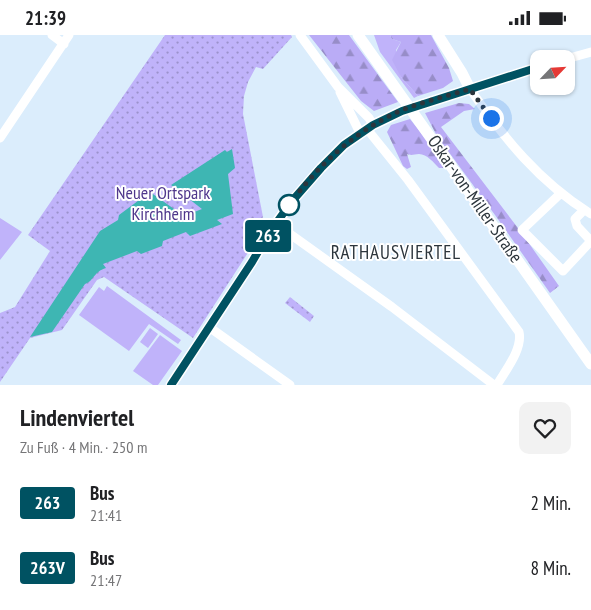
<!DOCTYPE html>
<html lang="de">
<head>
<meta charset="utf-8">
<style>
	body { margin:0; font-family:"PT Sans Narrow",sans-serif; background:#f2f2f2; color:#202124; height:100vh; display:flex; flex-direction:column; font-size:19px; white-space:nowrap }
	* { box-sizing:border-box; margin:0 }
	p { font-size:16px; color:#757577 }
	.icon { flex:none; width:28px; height:28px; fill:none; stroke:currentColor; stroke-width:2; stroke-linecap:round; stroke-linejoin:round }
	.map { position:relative; height:350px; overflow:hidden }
	.side { display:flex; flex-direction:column; background:#fff; flex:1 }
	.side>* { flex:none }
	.badge { padding:0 10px; border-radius:4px; font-size:18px; line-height:32px }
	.needle { width:32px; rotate:65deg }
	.controls { position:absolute; left:530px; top:15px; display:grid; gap:10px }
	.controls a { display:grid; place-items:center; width:45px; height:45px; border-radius:10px; background:#fff; box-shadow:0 1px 4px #0004; font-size:25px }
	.you { position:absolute; width:25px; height:25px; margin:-12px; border:4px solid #fff; border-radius:50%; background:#1a73e8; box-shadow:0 0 0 8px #1a73e833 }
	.map>.badge { position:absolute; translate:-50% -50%; box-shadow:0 0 0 2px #fff }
	.round { display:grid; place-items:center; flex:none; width:52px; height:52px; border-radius:10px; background:#f2f2f2 }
	.head { display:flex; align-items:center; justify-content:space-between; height:85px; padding:0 20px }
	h1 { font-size:24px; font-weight:700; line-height:38px }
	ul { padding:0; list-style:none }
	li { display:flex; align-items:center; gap:15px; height:65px; padding:0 20px }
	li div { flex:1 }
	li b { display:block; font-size:19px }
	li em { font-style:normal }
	li .badge { min-width:55px; font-weight:700; text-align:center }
	.status { display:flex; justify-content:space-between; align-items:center; height:35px; padding:0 25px; background:#fff; direction:ltr }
	.status svg { height:14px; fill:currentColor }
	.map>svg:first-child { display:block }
	.grass { fill:#c0b3fa }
	.forest { fill:url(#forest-firs) }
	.park { fill:url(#park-dots) }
	.water { fill:#3eb6b3 }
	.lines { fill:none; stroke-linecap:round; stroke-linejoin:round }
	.minor { stroke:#fff; stroke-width:9 }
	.major { stroke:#fff; stroke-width:11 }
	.line-casing { stroke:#fff; stroke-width:11 }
	.line { stroke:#005262; stroke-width:8 }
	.walk { stroke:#2c353c; stroke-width:5; stroke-dasharray:0 9 }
	.stop-dot { fill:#fff; stroke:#005262; stroke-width:2.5 }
	.labels { text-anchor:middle; stroke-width:4; stroke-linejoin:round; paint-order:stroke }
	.park-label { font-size:18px; fill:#4f378c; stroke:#fff }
	.street-label { font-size:18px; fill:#2c353c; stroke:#fff }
	.neighbourhood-label { font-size:19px; letter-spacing:1px; fill:#2c353c; stroke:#fff }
</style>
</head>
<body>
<div class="status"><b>21:39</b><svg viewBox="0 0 49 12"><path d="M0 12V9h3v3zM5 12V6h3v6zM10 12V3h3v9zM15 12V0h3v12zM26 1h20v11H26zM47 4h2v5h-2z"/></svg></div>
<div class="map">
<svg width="591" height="350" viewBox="0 0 591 350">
	<defs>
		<pattern id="forest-firs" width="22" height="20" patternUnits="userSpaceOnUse" patternTransform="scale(1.25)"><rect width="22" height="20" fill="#baacf6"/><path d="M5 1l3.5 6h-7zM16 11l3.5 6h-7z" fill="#978dc8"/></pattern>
		<pattern id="park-dots" width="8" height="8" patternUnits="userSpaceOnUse" patternTransform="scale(1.25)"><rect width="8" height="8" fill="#c0b3fa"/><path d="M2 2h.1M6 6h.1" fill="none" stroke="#9c92cc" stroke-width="1.8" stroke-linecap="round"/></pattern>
	</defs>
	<rect width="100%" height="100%" fill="#dbedfc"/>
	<path class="grass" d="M374,0H390L392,4L401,7L396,15L401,42L418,61L414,63L380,17Z
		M0,183L22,197L0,225Z
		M107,251L181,305L178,309L149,289L129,316L79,280L99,252L104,256Z
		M150,293L158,299L148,313L140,307Z
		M160,300L182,316L158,350H153L133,336Z"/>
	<path class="forest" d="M309,0H349L398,67L374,76L361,66Z
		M390,0H431L449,33L453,46L443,53L418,61L401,42L392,25L401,7L392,4Z
		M459,68L469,69L475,74L464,76L441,92L521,197L559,251L550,258L495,180L437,101L425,78Z
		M410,84L444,127L443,133H439C434,128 427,119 419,119C414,119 412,121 407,119L411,132L407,134L403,131L387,97L391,90Z"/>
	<path class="park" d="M165,0H291L292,2L263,34L256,32L248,47L244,61L243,79L263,182L256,192L251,213L193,303L104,242L97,245L62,295L30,303L0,347V278L15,272L50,216L28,200Z
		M290,262L314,281L310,287L285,268Z"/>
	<path class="water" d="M232,114L235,133L228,139L233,179L217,185L222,189L190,201L186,197L163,206L162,211L141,219L137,216L103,229L106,233C93,237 95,245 85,249L52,297L30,302L100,196L118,185L119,180L150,157L184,181L202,174L171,150L225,115L227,117Z"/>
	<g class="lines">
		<path class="minor" d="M52,0L64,9
			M300,0L338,52L369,83L373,90
			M566,24L591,17
			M470,54C504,103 539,147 591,179
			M340,57L360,98
			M367,94L408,145L519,297C523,314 505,336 497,350
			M0,103L69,0
			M561,158L522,195L563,236L591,206L577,191L575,184L584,175
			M276,189L392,272L494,350
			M209,292L290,350
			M171,350L252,227L269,198L293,165L321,133L344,110L373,90L402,76L539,32"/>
		<path class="major" d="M358,0L591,329
			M438,0L462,38L470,54"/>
	</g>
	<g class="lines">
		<g class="line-casing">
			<path id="line" d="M171,350L252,227L269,198L293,165L321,133L344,110L373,90L402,76L539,32"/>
		</g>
		<use href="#line" class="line"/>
		<path class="walk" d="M289,170C318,130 355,96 400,76C422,67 447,61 470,54L491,83"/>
	</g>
	<circle class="stop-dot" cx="289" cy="170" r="10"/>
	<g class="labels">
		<g class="park-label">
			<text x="163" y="164">Neuer Ortspark<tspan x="163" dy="21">Kirchheim</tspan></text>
		</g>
		<g class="street-label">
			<text transform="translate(475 164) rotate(55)" y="6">Oskar-von-Miller-Straße</text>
		</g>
		<g class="neighbourhood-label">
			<text x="396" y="224">RATHAUSVIERTEL</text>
		</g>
	</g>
</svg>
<div class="controls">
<a><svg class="needle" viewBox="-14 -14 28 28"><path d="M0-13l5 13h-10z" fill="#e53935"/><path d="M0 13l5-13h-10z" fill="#757577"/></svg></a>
</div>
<div class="you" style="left:491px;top:83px"></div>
<b class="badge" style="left:268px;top:201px;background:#005262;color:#fff">263</b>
</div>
<section class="side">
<div class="head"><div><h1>Lindenviertel</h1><p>Zu Fuß · 4 Min. · 250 m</p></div><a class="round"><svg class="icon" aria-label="heart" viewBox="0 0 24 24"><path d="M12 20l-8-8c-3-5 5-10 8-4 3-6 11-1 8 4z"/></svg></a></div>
<ul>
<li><span class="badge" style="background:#005262;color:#fff">263</span><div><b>Bus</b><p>21:41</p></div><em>2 Min.</em></li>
<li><span class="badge" style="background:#005262;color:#fff">263V</span><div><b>Bus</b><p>21:47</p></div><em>8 Min.</em></li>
</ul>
</section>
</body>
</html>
